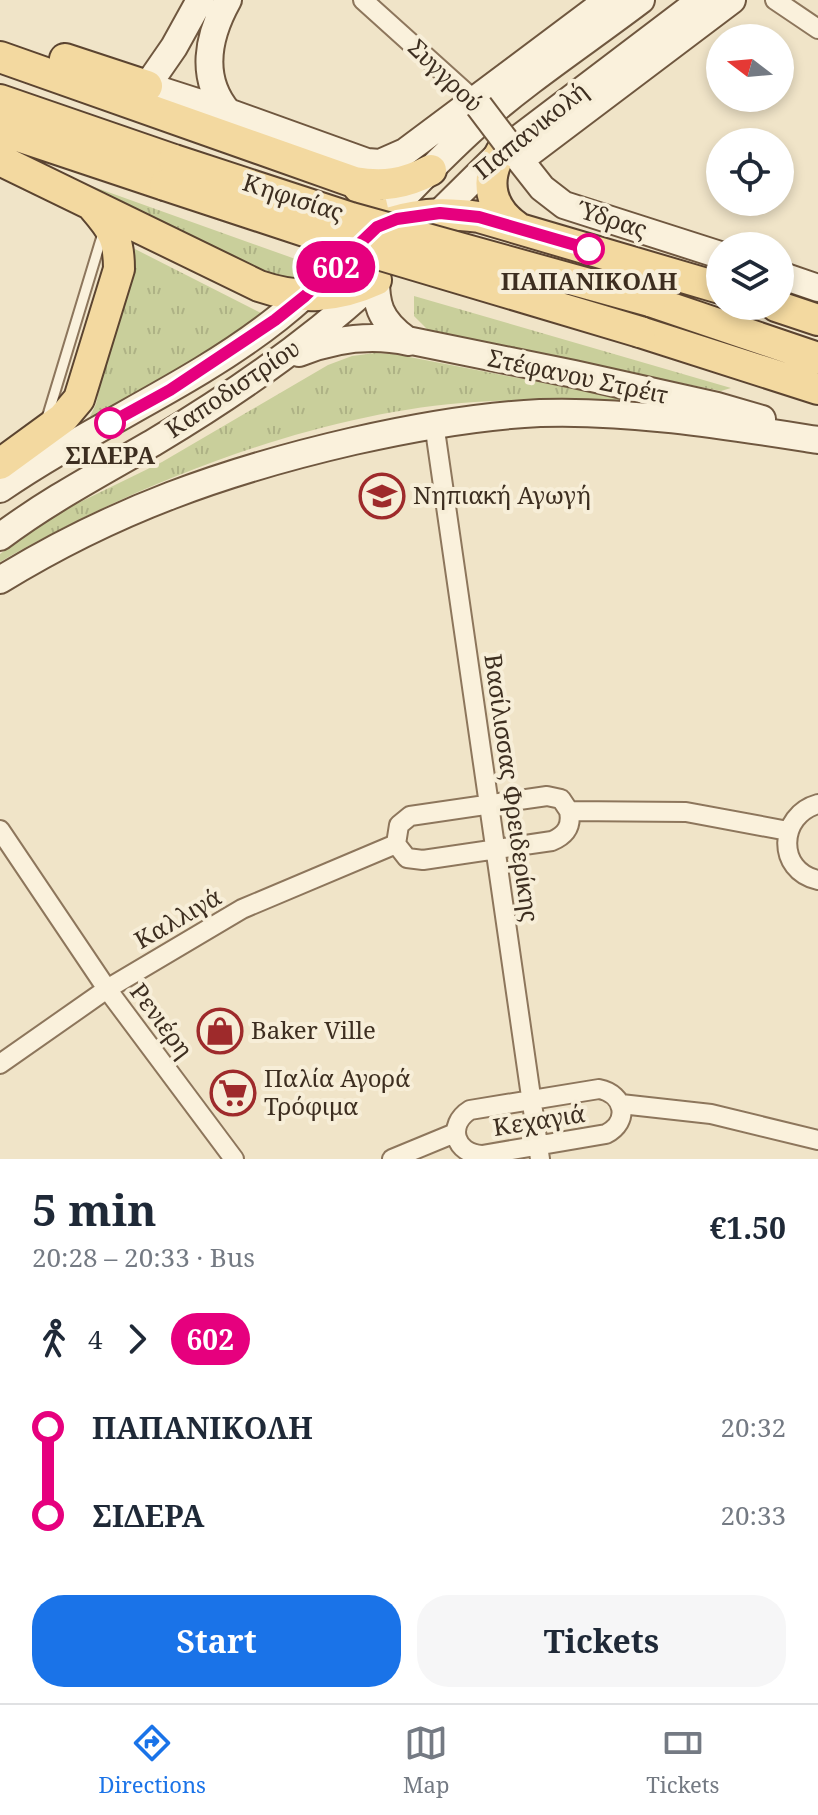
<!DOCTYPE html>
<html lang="en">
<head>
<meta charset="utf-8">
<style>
	body { margin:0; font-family:"Noto Serif",serif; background:#f6f6f7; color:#1f2937; height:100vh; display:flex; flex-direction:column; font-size:30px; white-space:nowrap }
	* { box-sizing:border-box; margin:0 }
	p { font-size:26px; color:#747a83 }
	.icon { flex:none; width:44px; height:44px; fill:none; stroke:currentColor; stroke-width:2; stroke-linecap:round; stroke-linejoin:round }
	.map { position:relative; height:1159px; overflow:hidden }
	.details { display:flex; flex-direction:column; background:#fff; flex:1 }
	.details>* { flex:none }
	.badge { padding:0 16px; border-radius:26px; font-size:28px; line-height:52px }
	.needle { width:52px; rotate:286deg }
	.tools { position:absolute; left:706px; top:24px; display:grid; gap:16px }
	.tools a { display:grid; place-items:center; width:88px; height:88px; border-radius:50%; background:#fff; box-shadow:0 4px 12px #0003; font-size:40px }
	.map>.badge { position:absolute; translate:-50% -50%; box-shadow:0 0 0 4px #fff }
	.legs { display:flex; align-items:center; gap:12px; height:88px; padding:0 32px; font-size:26px }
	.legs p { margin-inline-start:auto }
	.summary { display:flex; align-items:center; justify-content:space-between; height:136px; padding:0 32px }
	h1 { font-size:44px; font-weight:700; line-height:60px }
	.action { display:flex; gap:16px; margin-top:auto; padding:16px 32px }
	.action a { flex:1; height:92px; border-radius:32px; background:#1a73e8; color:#fff; font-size:32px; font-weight:700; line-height:92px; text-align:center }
	.action a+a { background:#f6f6f7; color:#1f2937 }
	ul { padding:0 32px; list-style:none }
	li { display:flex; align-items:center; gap:28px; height:88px; font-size:30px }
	li i { display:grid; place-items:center; width:12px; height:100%; margin:0 10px; background:currentColor }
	li i::after { content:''; width:20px; height:20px; margin:-10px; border:6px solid; border-radius:50%; background:#fff }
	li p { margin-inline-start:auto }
	li:first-child i { background:linear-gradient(#0000 50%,currentColor 0) }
	li:last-child i { background:linear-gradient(currentColor 50%,#0000 0) }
	.tab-bar { display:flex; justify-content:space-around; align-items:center; height:112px; border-top:2px solid #e0e1e3; background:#fff; font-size:22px; color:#747a83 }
	.tab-bar a { display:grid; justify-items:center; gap:4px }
	.tab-bar .current { color:#1a73e8 }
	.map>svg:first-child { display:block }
	.grass { fill:url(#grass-tufts) }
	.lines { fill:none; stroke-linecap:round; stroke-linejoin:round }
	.lane-casing { stroke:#8d765c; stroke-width:13 }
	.street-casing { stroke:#8d765c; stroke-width:22 }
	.secondary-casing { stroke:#6f573f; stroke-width:30 }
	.primary-casing { stroke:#5b4430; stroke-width:34 }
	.lane { stroke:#faf1dc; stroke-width:9 }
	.street { stroke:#faf1dc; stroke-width:18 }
	.secondary { stroke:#faf1dc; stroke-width:26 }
	.primary { stroke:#f3d9a0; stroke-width:30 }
	.secondary-bridge-casing { stroke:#6f573f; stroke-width:30; stroke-linecap:butt }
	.primary-bridge-casing { stroke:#5b4430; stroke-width:34; stroke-linecap:butt }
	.secondary-bridge { stroke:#faf1dc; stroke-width:26 }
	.primary-bridge { stroke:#f3d9a0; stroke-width:30 }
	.line-1-casing { stroke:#fff; stroke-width:18 }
	.line-1 { stroke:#e6007e; stroke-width:12 }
	.stop-1-dot { fill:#fff; stroke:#e6007e; stroke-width:4 }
	.labels { text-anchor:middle; stroke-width:8; stroke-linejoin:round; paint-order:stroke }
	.street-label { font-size:24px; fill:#3d2e20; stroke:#f7eed8 }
	.stop-label { font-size:24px; font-weight:bold; fill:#3d2e20; stroke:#f7eed8 }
	.poi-label { font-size:24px; fill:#3d2e20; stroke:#f7eed8; text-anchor:start }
</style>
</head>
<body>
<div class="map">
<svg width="818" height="1159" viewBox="0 0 818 1159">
	<defs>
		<pattern id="grass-tufts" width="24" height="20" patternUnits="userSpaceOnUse" patternTransform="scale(2)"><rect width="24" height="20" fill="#c9cf9b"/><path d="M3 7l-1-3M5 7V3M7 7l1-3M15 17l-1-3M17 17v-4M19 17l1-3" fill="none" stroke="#aeb285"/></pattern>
	</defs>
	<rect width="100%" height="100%" fill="#f0e4c8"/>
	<path class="grass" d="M41,168L315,266L301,280H278Z
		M131,247L269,317L88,421L96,404Z
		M414,296L731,388L721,391L443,335L428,330L414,316Z
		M375,353L394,354L699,413C624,406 550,397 475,402C317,412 136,483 0,562V554L34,529L72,506L162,462L328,365L352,356Z"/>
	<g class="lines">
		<g class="lane-casing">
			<path id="lane" d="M47,418L103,233"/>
		</g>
		<g class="street-casing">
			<path id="street" d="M363,0L474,100
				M775,0L818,29
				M434,423L540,1159
				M818,804C778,815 776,871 818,880
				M0,830L107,989L234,1159
				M396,844L407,858L423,860L552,841C566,835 572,826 569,811
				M0,1064L107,989L242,909L396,844L399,825L410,816L547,796L561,799L569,811L686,812L788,831
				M599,1089C625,1094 630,1122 606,1134L482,1155C455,1154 446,1125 470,1110Z
				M621,1104L711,1114L818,1140
				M392,1159L455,1133"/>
		</g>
		<g class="secondary-casing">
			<path id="secondary" d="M200,0L174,47L147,86L228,112L367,162L380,163L405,152L608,0
				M228,0C208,36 199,78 228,112
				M516,155L542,188L564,205L720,255
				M520,160L732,0
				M427,225L501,152L701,0
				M376,271C375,304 379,320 407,340L574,374L717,406L762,419
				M780,275L818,288
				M299,353C334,339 372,334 409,342
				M0,489C90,427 192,386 278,318C351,260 408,186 478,124C529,79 587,41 641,0
				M0,537C49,500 103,472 156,441C233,395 307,344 373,283
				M0,580C114,510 224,471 354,441C416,427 477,416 540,413C631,410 728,426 818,440"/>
		</g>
		<g class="primary-casing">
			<path id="primary" d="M0,57L354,182C383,187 405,184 431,170
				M65,59L147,86
				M0,100L174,160
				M0,130L165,185
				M501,152C484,181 490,208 517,227
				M0,160L259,286C300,300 337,298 376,280
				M354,182L371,201L377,227C412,213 442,212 479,217L720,288
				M650,301L818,358
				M776,306L818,320
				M640,332L818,389
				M0,464L63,418L79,399L119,269C119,239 113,230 94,208"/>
		</g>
		<use href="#lane" class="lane"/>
		<use href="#street" class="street"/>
		<use href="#secondary" class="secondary"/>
		<use href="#primary" class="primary"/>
		<g class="secondary-bridge-casing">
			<path id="secondary-bridge" d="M479,106L516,155"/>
		</g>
		<g class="primary-bridge-casing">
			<path id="primary-bridge" d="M174,160L351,218L650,301
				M165,185L341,243L640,332"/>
		</g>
		<use href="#secondary-bridge" class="secondary-bridge"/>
		<use href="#primary-bridge" class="primary-bridge"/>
	</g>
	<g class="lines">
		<g class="line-1-casing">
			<path id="line-1" d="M110,423L170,390L275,320L305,296L377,227L397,219L440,213L479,217L589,249"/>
		</g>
		<use href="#line-1" class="line-1"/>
	</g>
	<defs>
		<g id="school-ring" transform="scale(2.3)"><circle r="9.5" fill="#f7eed8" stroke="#9e2a2b" stroke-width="1.5"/><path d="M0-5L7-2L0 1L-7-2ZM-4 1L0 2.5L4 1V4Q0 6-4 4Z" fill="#9e2a2b"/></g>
		<g id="shop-ring" transform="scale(2.3)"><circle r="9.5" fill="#f7eed8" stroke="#9e2a2b" stroke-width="1.5"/><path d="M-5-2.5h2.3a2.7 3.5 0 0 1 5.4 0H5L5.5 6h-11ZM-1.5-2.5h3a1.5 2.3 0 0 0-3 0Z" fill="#9e2a2b"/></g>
		<g id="supermarket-ring" transform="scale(2.3)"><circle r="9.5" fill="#f7eed8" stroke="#9e2a2b" stroke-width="1.5"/><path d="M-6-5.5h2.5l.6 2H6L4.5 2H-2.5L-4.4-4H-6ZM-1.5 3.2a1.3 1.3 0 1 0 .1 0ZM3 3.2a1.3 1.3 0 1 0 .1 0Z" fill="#9e2a2b"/></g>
	</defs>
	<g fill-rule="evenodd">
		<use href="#school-ring" x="382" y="496"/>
		<use href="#shop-ring" x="220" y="1031"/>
		<use href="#supermarket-ring" x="233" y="1093"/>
	</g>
	<g class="stop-1-dot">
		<circle cx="589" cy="249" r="14"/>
		<circle cx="110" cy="423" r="14"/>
	</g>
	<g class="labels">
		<g class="street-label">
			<text transform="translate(445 76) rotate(44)" y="8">Συγγρού</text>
			<text transform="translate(531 131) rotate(-39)" y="8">Παπανικολή</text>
			<text transform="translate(293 198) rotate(18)" y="8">Κηφισίας</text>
			<text transform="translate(612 220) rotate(18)" y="8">Ύδρας</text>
			<text transform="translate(578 377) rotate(12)" y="8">Στέφανου Στρέιτ</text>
			<text transform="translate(233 389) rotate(-34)" y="8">Καποδιστρίου</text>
			<text transform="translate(511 788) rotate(82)" y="8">Βασίλισσας Φρειδερίκης</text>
			<text transform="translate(178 919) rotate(-30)" y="8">Καλλιγά</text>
			<text transform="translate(161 1021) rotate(53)" y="8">Ρενιέρη</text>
			<text transform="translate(539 1121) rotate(-9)" y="8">Κεχαγιά</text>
		</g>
		<g class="stop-label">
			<text x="589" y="290">ΠΑΠΑΝΙΚΟΛΗ</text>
			<text x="110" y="464">ΣΙΔΕΡΑ</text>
		</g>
		<g class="poi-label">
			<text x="413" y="504">Νηπιακή Αγωγή</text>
			<text x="251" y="1039">Baker Ville</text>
			<text x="264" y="1087">Παλία Αγορά<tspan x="264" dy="28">Τρόφιμα</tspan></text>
		</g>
	</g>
</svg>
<div class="tools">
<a><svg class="needle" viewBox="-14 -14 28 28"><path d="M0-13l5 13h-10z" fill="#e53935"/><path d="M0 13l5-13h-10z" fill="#747a83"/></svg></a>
<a><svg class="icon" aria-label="locate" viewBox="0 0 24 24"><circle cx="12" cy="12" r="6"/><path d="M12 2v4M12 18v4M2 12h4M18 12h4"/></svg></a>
<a><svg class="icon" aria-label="layers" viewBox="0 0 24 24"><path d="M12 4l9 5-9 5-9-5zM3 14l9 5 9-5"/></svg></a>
</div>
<b class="badge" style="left:336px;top:267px;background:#e6007e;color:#fff">602</b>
</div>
<section class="details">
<div class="summary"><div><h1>5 min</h1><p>20:28 – 20:33 · Bus</p></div><b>€1.50</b></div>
<div class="legs"><svg class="icon" aria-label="walk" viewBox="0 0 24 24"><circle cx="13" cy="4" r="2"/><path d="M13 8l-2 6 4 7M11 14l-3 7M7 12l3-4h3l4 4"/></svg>4<svg class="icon" aria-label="forward" viewBox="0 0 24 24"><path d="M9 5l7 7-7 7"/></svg><b class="badge" style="background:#e6007e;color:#fff">602</b></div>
<ul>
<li><i style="color:#e6007e"></i><b>ΠΑΠΑΝΙΚΟΛΗ</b><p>20:32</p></li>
<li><i style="color:#e6007e"></i><b>ΣΙΔΕΡΑ</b><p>20:33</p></li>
</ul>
<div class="action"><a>Start</a><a>Tickets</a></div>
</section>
<nav class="tab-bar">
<a class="current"><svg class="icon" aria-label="directions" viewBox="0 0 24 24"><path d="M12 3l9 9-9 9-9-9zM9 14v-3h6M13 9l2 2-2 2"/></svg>Directions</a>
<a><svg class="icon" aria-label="map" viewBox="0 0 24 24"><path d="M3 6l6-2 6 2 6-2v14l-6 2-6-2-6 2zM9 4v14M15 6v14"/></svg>Map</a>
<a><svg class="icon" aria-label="tickets" viewBox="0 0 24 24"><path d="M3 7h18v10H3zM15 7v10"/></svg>Tickets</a>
</nav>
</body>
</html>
